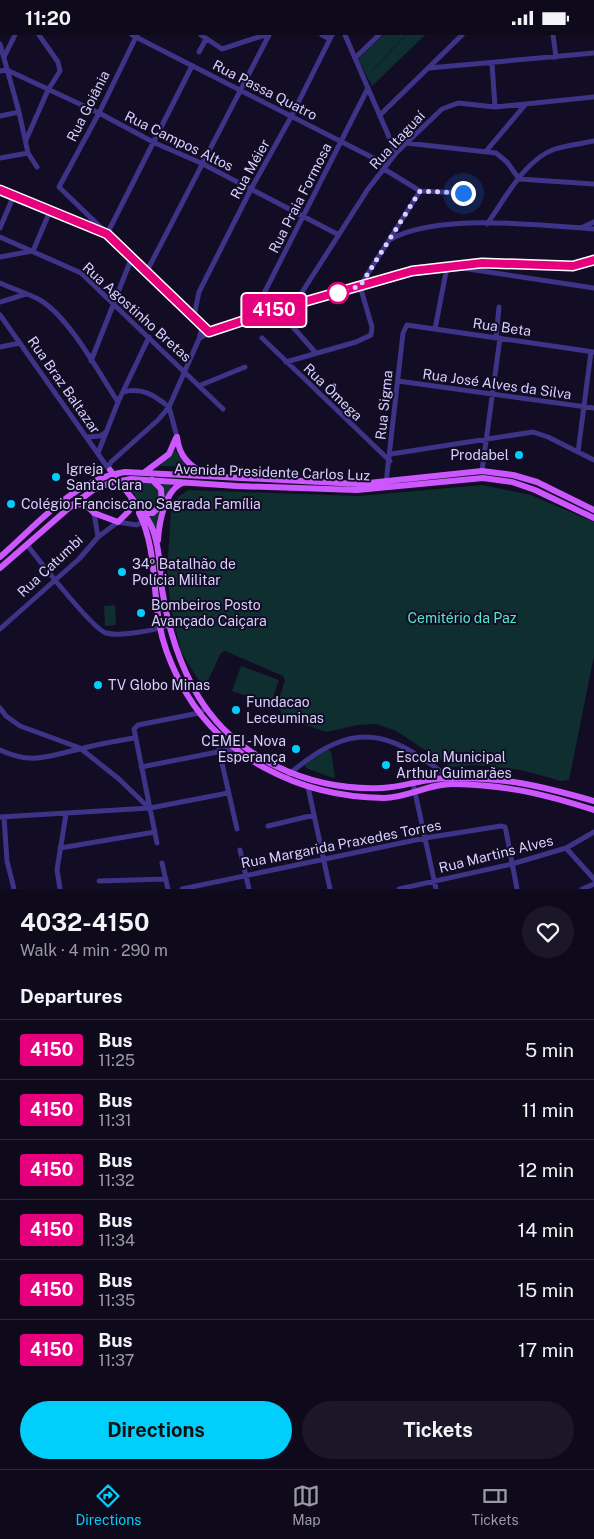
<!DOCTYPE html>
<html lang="en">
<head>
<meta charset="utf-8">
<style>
	body { margin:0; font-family:"Public Sans",sans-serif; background:#1c1728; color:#f1f3f6; height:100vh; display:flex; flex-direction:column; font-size:19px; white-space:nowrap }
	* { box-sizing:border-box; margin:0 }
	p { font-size:16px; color:#9b9aa3 }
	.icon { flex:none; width:28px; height:28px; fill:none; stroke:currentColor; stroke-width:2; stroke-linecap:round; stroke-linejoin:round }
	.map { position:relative; height:854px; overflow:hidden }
	.details { display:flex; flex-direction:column; background:#0e091b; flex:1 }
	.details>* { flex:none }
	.badge { padding:0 10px; border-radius:4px; font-size:18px; line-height:32px }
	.you { position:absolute; width:25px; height:25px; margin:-12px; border:4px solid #fff; border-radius:50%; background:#1a73e8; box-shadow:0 0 0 8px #1a73e833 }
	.map>.badge { position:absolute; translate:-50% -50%; box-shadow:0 0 0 2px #fff }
	h2 { padding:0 20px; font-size:19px; line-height:45px }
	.round { display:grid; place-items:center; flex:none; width:52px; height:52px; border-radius:26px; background:#1c1728 }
	.summary { display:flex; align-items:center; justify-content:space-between; height:85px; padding:0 20px }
	h1 { font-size:24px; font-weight:700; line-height:38px }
	.primary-button { display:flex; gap:10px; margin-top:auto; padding:10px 20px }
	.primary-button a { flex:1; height:58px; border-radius:30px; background:#00cffb; color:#111; font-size:20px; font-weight:700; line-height:58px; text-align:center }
	.primary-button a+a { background:#1c1728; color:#f1f3f6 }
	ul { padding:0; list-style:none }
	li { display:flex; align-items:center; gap:15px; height:60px; padding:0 20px; border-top:1px solid #2e2a3a }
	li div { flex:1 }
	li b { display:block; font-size:19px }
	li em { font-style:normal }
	li .badge { min-width:55px; font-weight:700; text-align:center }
	.status { display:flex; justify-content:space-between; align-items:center; height:35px; padding:0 25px; background:#0e091b; direction:ltr }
	.status svg { height:14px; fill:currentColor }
	.dock { display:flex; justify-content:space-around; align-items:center; height:70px; border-top:1px solid #2e2a3a; background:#0e091b; font-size:14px; color:#9b9aa3 }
	.dock a { display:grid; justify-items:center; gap:2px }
	.dock .current { color:#00cffb }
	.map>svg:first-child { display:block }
	.green { fill:#0f2e2f }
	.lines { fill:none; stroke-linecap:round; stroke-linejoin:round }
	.stream { stroke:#061844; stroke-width:1 }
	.minor { stroke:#3d3387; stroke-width:5 }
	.major { stroke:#cd57ff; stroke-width:6 }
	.major-bridge { stroke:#cd57ff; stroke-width:6 }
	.line-casing { stroke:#fff; stroke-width:11 }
	.line { stroke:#e6007e; stroke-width:8 }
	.walk { stroke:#d9d0ff; stroke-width:5; stroke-dasharray:0 9 }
	.stop-dot { fill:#fff; stroke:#e6007e; stroke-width:2.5 }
	.poi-dot { fill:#00cffb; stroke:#120c24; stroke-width:2 }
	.labels { text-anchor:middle; stroke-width:4; stroke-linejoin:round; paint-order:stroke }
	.street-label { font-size:14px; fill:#d9d0ff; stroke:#120c24 }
	.poi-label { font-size:14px; fill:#d9d0ff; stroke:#120c24; text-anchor:start }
	.park-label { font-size:14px; fill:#52e9ce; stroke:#120c24 }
</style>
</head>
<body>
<div class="status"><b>11:20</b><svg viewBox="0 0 49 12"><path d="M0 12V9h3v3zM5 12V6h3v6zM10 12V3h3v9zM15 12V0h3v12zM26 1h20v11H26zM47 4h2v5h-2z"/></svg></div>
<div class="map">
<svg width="594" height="854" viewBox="0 0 594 854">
	<rect width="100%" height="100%" fill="#120c24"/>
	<path class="green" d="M383,0H425L372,51L358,24Z
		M175,415L187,432L161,431V429Z
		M130,447L153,448L159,454L160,467L153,476C139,474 135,459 128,448Z
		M159,448H172L157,495L148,481L158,477C166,467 166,458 159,448Z
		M482,450L531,460L594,487V621L569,745L561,746L521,735L475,730L451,732L396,696L376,689L358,690L326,697L280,681L281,676L276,673L285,645L283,641L225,616L221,618L204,654L181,617L171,573L167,538L171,477L178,462L188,455L359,461Z
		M115,570L116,590L105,591L104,571Z
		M241,631L279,645L271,669L232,656Z
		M326,714L331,716L335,742L333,743L306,733L305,730Z"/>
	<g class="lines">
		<path class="stream" d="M372,36L406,0"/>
		<path class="minor" d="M132,0L387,130
			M137,0L99,78L59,152L209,297
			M201,0L222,14L265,0
			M322,0L330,4
			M345,0L396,118
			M553,0L556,22
			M0,9L19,77L28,118L37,132
			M199,17L206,4
			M4,22L15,0
			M355,23L379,0
			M492,28L495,72
			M429,33L594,18
			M0,36L7,35L99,78L155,108L201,128L339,200
			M380,80L462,0
			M0,81L19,77
			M26,105L48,55L60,36L58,27L39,0
			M406,108L496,118L507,127L519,144L594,149
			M487,115L525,70
			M0,123L28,118
			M384,134L420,156L463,158
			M0,155L104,198
			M487,189C505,164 525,124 555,114C567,110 581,109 594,106
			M0,193L14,160
			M581,193L594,187
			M107,199L192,31
			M0,202L81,238L223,374
			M391,204C440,178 538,190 594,194
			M33,216L50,176
			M0,222L32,216
			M455,232L594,253
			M147,236L269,0
			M0,248C13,254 27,258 40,265C69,282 99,338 118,367
			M0,267L26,259
			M277,274L315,317
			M279,274L299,262L368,154L396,118L442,74L458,68L495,72L594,62
			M0,280L108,433L111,427L158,385L169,372L199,304L202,292
			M194,281L199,257L251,154L291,82L332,0
			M252,282L368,53
			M435,294L447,232
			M262,303L390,426
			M496,303L499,272
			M199,304L209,297L277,274L412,235L482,228L573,231L594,225
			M0,312L20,308
			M91,326L132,222
			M286,327L356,307L371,300L372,292L360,251L420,156
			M398,346L594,373
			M201,350L245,332
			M123,357C142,352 154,360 169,372L177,402
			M87,402L100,401L105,398
			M578,417L591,317
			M98,418L118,367L149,302
			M391,419L533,397L548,402L594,425
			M482,436L500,303
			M386,448L403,298L407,290L594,317
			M94,478L98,502
			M27,510C39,525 92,594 106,598C119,602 155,595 167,591
			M0,594L79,524L98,502L118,487L137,490L143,486
			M0,673L6,681L20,691L80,713L119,744L149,773
			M0,715C32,730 48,721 80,714C98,709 116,706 134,703
			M219,715L237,794
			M141,732L238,713
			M289,739C332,704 366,686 417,720C427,727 440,734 448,743
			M413,748L436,854
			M308,752L330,854
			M0,782L150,773L228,758
			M4,782L7,826L14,854
			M268,791L314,780
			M157,808L134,694L138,690L199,678L206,673
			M60,813L155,797
			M566,813L594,844
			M240,815L249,854
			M162,828L168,854
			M99,846L166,844
			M60,854L57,835L66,779
			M182,854L425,803L501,791L505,792L506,796L517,854
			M399,854L512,829L566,813L594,797
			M582,854L594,849"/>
		<path class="major" d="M177,402C179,422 190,433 208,439
			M145,437L169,419L176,403
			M125,454C135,468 149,482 154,498C160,516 160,536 162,554C168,593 178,627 198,661C236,724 310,756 382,753C404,752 426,743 449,743C505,742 541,751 594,766
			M74,470L85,469L94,478L118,487L129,476L132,463
			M139,478C157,514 152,554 160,592C163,610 171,629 179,645C218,723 300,762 384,763C407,763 430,748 454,749C507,750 544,759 594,775
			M143,478H153L162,469L161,454L152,445
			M158,505C159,488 165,454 183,448
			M0,522C37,490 74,444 125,437L359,449L482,436L513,440L537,447L594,475
			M0,533L70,472L93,455L110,448L131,444L237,451L357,455L483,443L512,447L535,455L594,483"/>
		<path class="major-bridge" d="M110,435L125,454"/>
	</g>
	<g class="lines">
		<g class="line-casing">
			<path id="line" d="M0,155L107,199L209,297L279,274L412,236L482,228L573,231L594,225"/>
		</g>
		<use href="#line" class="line"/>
		<path class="walk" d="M338,258L360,251L420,156L463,158"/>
	</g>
	<circle class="stop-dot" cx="338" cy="258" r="10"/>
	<g class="poi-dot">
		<circle cx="519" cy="420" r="5"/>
		<circle cx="56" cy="442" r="5"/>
		<circle cx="11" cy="469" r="5"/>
		<circle cx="122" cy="537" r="5"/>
		<circle cx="141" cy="578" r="5"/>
		<circle cx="98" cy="650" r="5"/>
		<circle cx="236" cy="675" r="5"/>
		<circle cx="296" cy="714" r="5"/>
		<circle cx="386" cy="730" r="5"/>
	</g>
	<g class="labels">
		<g class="street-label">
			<text transform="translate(265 55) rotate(27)" y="5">Rua Passa Quatro</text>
			<text transform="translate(88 71) rotate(-63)" y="5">Rua Goiânia</text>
			<text transform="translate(397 105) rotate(-47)" y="5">Rua Itaguaí</text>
			<text transform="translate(179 106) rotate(26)" y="5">Rua Campos Altos</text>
			<text transform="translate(250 134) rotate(-61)" y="5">Rua Méier</text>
			<text transform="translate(300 163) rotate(-63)" y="5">Rua Praia Formosa</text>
			<text transform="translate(137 277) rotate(42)" y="5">Rua Agostinho Bretas</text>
			<text transform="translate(502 292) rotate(8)" y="5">Rua Beta</text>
			<text transform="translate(497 349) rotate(8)" y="5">Rua José Alves da Silva</text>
			<text transform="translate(64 350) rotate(55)" y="5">Rua Braz Baltazar</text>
			<text transform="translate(333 357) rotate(44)" y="5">Rua Ômega</text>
			<text transform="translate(384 370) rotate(-84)" y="5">Rua Sigma</text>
			<text transform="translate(272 437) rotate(2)" y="5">Avenida Presidente Carlos Luz</text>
			<text transform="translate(50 531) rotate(-43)" y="5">Rua Catumbi</text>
			<text transform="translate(341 809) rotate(-11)" y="5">Rua Margarida Praxedes Torres</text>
			<text transform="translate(496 819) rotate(-14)" y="5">Rua Martins Alves</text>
		</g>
		<g class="poi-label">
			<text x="509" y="425" text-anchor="end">Prodabel</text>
			<text x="66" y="439">Igreja<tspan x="66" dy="16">Santa Clara</tspan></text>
			<text x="21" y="474">Colégio Franciscano Sagrada Família</text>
			<text x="132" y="534">34º Batalhão de<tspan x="132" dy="16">Polícia Militar</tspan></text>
			<text x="151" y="575">Bombeiros Posto<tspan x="151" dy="16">Avançado Caiçara</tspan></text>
			<text x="108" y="655">TV Globo Minas</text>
			<text x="246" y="672">Fundacao<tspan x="246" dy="16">Leceuminas</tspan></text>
			<text x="286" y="711" text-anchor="end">CEMEI - Nova<tspan x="286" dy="16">Esperança</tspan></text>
			<text x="396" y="727">Escola Municipal<tspan x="396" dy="16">Arthur Guimarães</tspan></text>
		</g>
		<g class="park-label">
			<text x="462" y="588">Cemitério da Paz</text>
		</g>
	</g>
</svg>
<div class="you" style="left:463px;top:158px"></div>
<b class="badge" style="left:274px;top:275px;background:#e6007e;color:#fff">4150</b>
</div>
<section class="details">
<div class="summary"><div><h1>4032-4150</h1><p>Walk · 4 min · 290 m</p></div><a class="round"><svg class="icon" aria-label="heart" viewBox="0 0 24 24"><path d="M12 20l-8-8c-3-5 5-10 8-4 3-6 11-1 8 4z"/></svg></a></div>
<h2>Departures</h2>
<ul>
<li><span class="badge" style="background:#e6007e;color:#fff">4150</span><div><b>Bus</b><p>11:25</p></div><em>5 min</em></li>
<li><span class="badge" style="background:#e6007e;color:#fff">4150</span><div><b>Bus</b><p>11:31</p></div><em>11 min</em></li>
<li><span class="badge" style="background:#e6007e;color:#fff">4150</span><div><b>Bus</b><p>11:32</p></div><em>12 min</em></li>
<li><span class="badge" style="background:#e6007e;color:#fff">4150</span><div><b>Bus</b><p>11:34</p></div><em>14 min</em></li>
<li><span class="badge" style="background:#e6007e;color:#fff">4150</span><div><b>Bus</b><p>11:35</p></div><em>15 min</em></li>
<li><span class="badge" style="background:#e6007e;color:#fff">4150</span><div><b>Bus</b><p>11:37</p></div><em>17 min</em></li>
</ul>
<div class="primary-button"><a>Directions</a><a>Tickets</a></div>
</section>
<nav class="dock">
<a class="current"><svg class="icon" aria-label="directions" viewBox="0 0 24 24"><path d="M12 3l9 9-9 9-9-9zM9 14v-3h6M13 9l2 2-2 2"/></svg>Directions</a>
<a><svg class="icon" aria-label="map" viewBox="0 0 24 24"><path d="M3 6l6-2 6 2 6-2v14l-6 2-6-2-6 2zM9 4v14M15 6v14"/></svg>Map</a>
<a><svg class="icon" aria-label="tickets" viewBox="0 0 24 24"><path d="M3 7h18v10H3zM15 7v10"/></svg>Tickets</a>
</nav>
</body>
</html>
